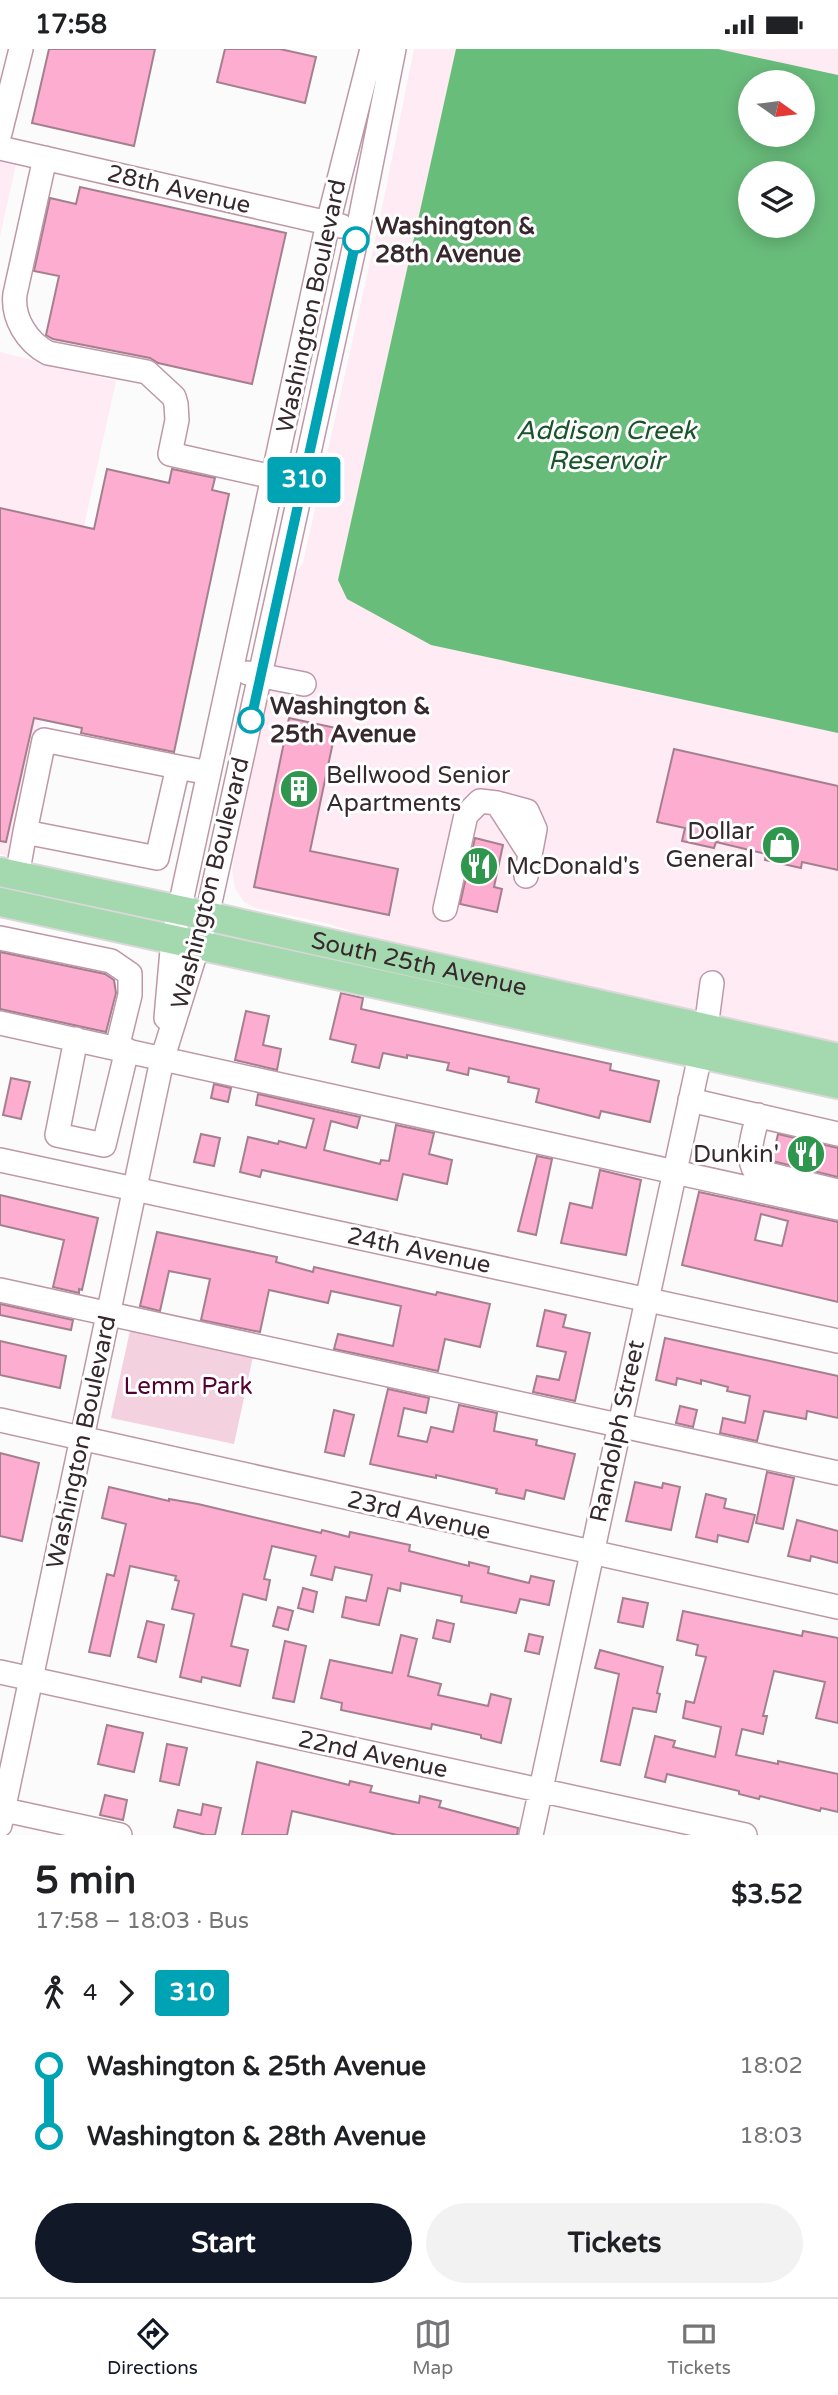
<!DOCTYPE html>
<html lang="en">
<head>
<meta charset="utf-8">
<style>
	body { margin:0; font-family:"Varela Round",sans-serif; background:#f2f2f2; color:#202124; height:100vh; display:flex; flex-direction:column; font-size:26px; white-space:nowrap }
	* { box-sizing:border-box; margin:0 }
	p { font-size:23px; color:#757577 }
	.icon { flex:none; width:38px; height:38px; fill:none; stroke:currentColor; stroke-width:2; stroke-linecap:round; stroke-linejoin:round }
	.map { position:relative; height:1786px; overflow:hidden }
	.panel { display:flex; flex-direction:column; background:#fff; flex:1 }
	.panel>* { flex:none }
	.badge { padding:0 14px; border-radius:5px; font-size:24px; line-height:46px }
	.needle { width:46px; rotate:104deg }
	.fabs { position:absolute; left:738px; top:21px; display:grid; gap:14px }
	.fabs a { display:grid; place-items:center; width:77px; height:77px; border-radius:50%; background:#fff; box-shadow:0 4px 18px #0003; font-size:35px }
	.map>.badge { position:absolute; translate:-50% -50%; box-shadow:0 0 0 4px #fff }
	.legs { display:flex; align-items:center; gap:10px; height:77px; padding:0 35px; font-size:23px }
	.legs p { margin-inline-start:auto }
	.summary { display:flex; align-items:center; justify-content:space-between; height:119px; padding:0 35px }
	h1 { font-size:38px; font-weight:700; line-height:52px }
	.primary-button { display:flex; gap:14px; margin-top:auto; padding:14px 35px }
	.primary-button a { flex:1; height:80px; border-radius:42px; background:#111827; color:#fff; font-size:28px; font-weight:700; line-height:80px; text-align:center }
	.primary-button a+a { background:#f2f2f2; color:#202124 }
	ul { padding:0 35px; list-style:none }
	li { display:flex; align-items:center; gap:24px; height:70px; font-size:26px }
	li i { display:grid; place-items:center; width:10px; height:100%; margin:0 9px; background:currentColor }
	li i::after { content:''; width:18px; height:18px; margin:-9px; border:5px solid; border-radius:50%; background:#fff }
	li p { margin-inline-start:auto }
	li:first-child i { background:linear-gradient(#0000 50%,currentColor 0) }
	li:last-child i { background:linear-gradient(currentColor 50%,#0000 0) }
	.status { display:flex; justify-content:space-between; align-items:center; height:49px; padding:0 35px; background:#fff; direction:ltr }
	.status svg { height:19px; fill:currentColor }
	.tabs { display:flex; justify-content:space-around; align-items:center; height:98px; border-top:2px solid #e0e0e0; background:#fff; font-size:19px; color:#757577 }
	.tabs a { display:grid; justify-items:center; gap:4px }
	.tabs .selected { color:#111827 }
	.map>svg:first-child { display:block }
	.built { fill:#ffebf3; fill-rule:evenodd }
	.green { fill:#f4d1df }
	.water { fill:#69bd7b; fill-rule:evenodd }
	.building { fill:#fcadd0; stroke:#a4808f; stroke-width:2; fill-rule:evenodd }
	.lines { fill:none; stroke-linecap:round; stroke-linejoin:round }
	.minor-casing { stroke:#be98a8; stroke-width:26 }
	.major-casing { stroke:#dbd8d9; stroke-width:32 }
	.minor { stroke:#fff; stroke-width:23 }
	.major { stroke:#a4d8af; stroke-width:28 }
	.line-1-casing { stroke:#fff; stroke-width:16 }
	.line-1 { stroke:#00a3b4; stroke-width:10 }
	.stop-1-dot { fill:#fff; stroke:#00a3b4; stroke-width:3.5 }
	.labels { text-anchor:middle; stroke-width:6; stroke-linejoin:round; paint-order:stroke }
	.street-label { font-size:24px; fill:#37282e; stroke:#fff }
	.stop-label { font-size:24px; font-weight:bold; fill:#37282e; stroke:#fff; text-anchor:start }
	.poi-label { font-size:24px; fill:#37282e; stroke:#fff; text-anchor:start }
	.park-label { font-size:24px; fill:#540032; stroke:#fff }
	.water-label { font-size:26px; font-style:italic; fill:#1a552a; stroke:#fff }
</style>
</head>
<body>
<div class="status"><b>17:58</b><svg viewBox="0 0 49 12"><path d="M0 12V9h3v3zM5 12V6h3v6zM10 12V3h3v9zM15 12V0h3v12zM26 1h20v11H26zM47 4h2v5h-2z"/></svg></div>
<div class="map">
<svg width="838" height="1786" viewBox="0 0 838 1786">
	<rect width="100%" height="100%" fill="#fbfbfb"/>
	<path class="built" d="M414,0H838V995L403,899L326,874L255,859L244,853L235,839L232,821L235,803L279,598L295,525L303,514L382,159ZM751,33H803V86H751ZM751,124H803V177H751Z
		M0,107L17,111L0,187Z
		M0,303L116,332L11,808L0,805Z"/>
	<path class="green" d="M131,1277L254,1303L234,1395L111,1369Z"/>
	<path class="water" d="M456,0H718L838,26V684L431,596L347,550L338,531ZM751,33H803V86H751ZM751,124H803V177H751Z"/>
	<path class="building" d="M49,0H155L134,97L32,74Z
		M225,0H280L316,8L305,54L217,33Z
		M80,138L286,184L252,335L158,314L150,309L53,290L46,286L59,227L34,222L50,149L76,155Z
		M107,420L169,434L172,420L215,429L212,441L229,445L174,703L81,684L82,679L34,669L6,793L0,792V459L94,480Z
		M289,669L336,679L310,802L398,820L389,866L254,838Z
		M674,700L838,737V821L802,813L801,819L765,811L766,805L716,793L714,799L682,792L685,779L657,773Z
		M475,789L503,796L494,838L502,840L497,863L460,855Z
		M0,903L105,925L114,931L116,944L106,983L0,960Z
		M341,944L363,949L361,960L611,1015L610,1021L659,1032L650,1073L601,1062L599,1069L536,1053L539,1040L508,1033L509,1028L469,1019L468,1026L447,1021L449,1014L407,1006V1009L383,1004L379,1019L352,1013L356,996L330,990Z
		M246,962L269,967L263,996L281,1000L277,1021L235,1011Z
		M11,1029L30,1033L21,1070L3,1066Z
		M214,1035L231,1039L228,1053L211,1049Z
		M258,1045L360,1068L357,1079L331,1072L324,1101L380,1115L381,1111L389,1112L396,1076L434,1084L429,1105L452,1111L447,1135L403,1125L397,1151L262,1121L260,1128L240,1123L248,1088L278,1095L279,1092L306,1099L314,1070L256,1056Z
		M201,1085L220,1089L214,1117L194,1113Z
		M778,1085L838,1099V1128L772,1112Z
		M537,1107L552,1110L536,1186L518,1182Z
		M600,1121L641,1131L626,1206L561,1194L570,1154L592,1159Z
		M699,1143L838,1173V1253L682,1216ZM761,1165L788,1172L782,1197L755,1191Z
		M0,1146L98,1169L82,1241L79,1240V1244L53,1238L64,1191L0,1176Z
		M157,1183L277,1208L276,1213L313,1223L314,1218L436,1246L437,1243L490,1255L480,1298L445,1290L438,1322L334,1300L338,1285L393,1297L401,1257L331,1242L328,1254L269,1241L260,1283L201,1271L210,1230L169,1222L160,1262L140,1257Z
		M0,1255L73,1271L71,1281L0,1266Z
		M545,1261L566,1266L563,1278L590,1284L575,1352L533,1343L537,1327L559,1331L566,1303L537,1297Z
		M665,1289L838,1327V1369L807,1362L806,1370L764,1362L757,1392L720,1384L723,1369L745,1374L750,1347L727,1342L728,1338L701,1331V1335L677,1329L676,1336L656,1331Z
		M0,1292L66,1307L60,1339L0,1326Z
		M388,1340L429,1349L426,1364L404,1359L398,1387L427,1393L431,1378L453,1383L459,1356L497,1364L494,1382L537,1391L536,1396L575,1405L564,1450L526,1441L524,1450L496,1444L497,1440L436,1426V1429L370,1415Z
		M680,1357L697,1361L693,1378L676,1374Z
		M334,1361L354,1366L344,1407L325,1403Z
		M0,1404L39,1414L22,1492L0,1487Z
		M767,1423L794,1429L783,1480L756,1474Z
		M635,1433L662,1439L663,1434L680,1438L671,1481L626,1472Z
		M109,1438L169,1452V1450L198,1455L321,1484L322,1481L349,1488L350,1483L410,1496L409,1502L469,1517V1513L489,1518L488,1524L529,1534L531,1527L554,1532L549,1556L520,1550L516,1564L461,1553L462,1547L401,1534L400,1542L388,1539L379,1576L359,1572L342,1568L346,1548L366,1552L372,1526L335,1518L332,1531L311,1526L316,1507L272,1497L264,1530L270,1531L266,1551L243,1545L231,1597L248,1601L240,1637L202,1628L201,1633L180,1628L194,1565L172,1560L179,1532L175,1531L176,1527L130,1517L110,1607L89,1603L107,1525L114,1527L126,1475L102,1469Z
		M706,1445L726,1450L724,1459L755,1466L748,1493L718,1486L717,1493L696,1488Z
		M797,1471L838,1482V1514L811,1507L810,1512L788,1507Z
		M303,1539L317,1543L313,1563L298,1559Z
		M623,1549L648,1554L643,1578L618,1573Z
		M278,1558L293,1562L288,1581L273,1577Z
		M683,1562L802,1587L803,1582L838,1589V1674L816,1669L825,1633L774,1622L763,1667H767L763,1685L742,1680L736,1706L778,1715V1712L838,1725V1763L821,1759L820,1762L760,1747L759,1750L739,1745V1742L667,1725L665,1733L645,1728L655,1687L675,1692L673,1698L715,1708L721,1678L683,1669L686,1652L694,1654L706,1608L696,1606L698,1596L677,1591Z
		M437,1571L454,1575L450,1593L433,1589Z
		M147,1572L164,1576L156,1613L138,1608Z
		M529,1585L543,1588L539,1605L525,1602Z
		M401,1586L417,1590L408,1627L441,1635L438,1646L488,1657L491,1645L511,1650L501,1694L481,1689V1686L432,1675L431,1680L341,1661L342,1654L321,1649L330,1611L392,1624Z
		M285,1592L306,1597L294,1653L273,1649Z
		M600,1601L663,1618L657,1644L660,1645L656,1663L633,1659L620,1716L601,1712L619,1625L595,1619Z
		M107,1676L143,1684L134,1723L98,1715Z
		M167,1695L187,1699L179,1736L160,1732Z
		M257,1713L349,1736L350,1732L372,1737L370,1743L419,1754L420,1747L441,1752L439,1758L518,1779L517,1786H397L292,1762L287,1786H242Z
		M105,1746L127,1751L123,1771L100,1766Z
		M203,1755L221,1759L215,1786H206L174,1778L178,1761L201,1766Z"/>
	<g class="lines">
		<g class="minor-casing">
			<path id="minor" d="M0,84L21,0
				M0,99L341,177
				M45,109L15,245C12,269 27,293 48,304L147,323L174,348L176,355L177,371L170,405L273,428
				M248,624L304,635
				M497,754L527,762L535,780L526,827
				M25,783L44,691L178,718
				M17,827L25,783L157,809L178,718L209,724
				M445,860L466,766L480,752L497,754L530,805
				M0,889L111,912L130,925V946L117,999
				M166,969L173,890L328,174L372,0
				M0,974L838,1159
				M76,990L57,1086L104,1096L127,1001
				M690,1051L838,1085
				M758,1066C754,1083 745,1106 755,1122L838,1142
				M0,1111L838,1292
				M0,1241L838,1424
				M0,1371L838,1558
				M0,1623L745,1786
				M0,1760L120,1786
				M0,1776L162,1011L207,867L358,181L394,0
				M531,1786L706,979L712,934"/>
		</g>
		<g class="major-casing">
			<g id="major">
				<path id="s1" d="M0,823L207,867L838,1009"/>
				<path d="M0,853L838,1035"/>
			</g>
		</g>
		<use href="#minor" class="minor"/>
		<use href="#major" class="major"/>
	</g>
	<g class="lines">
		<g class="line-1-casing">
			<path id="line-1" d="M251,671L356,191"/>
		</g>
		<use href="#line-1" class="line-1"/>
	</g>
	<defs>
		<g id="building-disc" transform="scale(2.0125)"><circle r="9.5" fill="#2f974d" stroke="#fff"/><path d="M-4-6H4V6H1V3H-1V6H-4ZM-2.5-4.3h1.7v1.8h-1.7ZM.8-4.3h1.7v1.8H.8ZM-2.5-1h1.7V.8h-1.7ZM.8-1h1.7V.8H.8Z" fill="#fff"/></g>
		<g id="shop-disc" transform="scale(2.0125)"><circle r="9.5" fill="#2f974d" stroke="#fff"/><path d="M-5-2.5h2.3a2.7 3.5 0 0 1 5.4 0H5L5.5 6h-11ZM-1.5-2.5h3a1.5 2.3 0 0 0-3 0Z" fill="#fff"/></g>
		<g id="restaurant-disc" transform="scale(2.0125)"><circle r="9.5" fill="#2f974d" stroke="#fff"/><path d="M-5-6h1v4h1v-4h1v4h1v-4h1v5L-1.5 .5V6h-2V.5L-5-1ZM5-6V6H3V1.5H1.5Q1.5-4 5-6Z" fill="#fff"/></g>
	</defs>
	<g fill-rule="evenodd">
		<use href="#building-disc" x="299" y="740"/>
		<use href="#shop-disc" x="781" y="796"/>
		<use href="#restaurant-disc" x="479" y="817"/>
		<use href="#restaurant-disc" x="806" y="1105"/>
	</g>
	<g class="stop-1-dot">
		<circle cx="356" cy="191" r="12"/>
		<circle cx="251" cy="671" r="12"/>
	</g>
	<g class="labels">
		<g class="street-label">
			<text transform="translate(179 140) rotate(13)" y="8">28th Avenue</text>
			<text transform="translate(311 257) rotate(-78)" y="8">Washington Boulevard</text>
			<text transform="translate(210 834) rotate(-76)" y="8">Washington Boulevard</text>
			<text dy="8" stroke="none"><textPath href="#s1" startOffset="429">South 25th Avenue</textPath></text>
			<text transform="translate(419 1201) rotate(12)" y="8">24th Avenue</text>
			<text transform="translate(617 1382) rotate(-78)" y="8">Randolph Street</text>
			<text transform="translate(81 1393) rotate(-78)" y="8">Washington Boulevard</text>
			<text transform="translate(419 1466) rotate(13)" y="8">23rd Avenue</text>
			<text transform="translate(373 1705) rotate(12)" y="8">22nd Avenue</text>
		</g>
		<g class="stop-label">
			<text x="375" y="185">Washington &amp;<tspan x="375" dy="28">28th Avenue</tspan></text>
			<text x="270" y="665">Washington &amp;<tspan x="270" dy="28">25th Avenue</tspan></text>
		</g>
		<g class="poi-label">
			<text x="326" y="734">Bellwood Senior<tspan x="326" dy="28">Apartments</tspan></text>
			<text x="754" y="790" text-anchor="end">Dollar<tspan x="754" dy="28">General</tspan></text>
			<text x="506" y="825">McDonald's</text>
			<text x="779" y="1113" text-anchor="end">Dunkin'</text>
		</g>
		<g class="park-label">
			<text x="188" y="1345">Lemm Park</text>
		</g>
		<g class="water-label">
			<text x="606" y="390">Addison Creek<tspan x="606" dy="30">Reservoir</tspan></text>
		</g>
	</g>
</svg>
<div class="fabs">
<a><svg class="needle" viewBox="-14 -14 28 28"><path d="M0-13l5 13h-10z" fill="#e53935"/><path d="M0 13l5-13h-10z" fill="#757577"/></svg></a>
<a><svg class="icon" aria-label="layers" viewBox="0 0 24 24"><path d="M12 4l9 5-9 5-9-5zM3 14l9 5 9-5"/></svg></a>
</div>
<b class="badge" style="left:304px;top:431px;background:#00a3b4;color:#fff">310</b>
</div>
<section class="panel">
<div class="summary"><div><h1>5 min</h1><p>17:58 – 18:03 · Bus</p></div><b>$3.52</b></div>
<div class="legs"><svg class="icon" aria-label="walk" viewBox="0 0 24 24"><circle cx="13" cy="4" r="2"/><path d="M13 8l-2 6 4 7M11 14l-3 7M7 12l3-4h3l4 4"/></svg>4<svg class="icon" aria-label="forward" viewBox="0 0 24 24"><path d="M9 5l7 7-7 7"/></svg><b class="badge" style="background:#00a3b4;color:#fff">310</b></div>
<ul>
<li><i style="color:#00a3b4"></i><b>Washington &amp; 25th Avenue</b><p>18:02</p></li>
<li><i style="color:#00a3b4"></i><b>Washington &amp; 28th Avenue</b><p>18:03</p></li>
</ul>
<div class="primary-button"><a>Start</a><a>Tickets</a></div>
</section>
<nav class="tabs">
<a class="selected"><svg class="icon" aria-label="directions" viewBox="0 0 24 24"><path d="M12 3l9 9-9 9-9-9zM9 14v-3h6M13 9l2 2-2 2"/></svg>Directions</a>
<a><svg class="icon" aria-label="map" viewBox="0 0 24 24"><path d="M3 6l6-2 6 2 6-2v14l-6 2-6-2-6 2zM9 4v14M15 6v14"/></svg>Map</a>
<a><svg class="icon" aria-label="tickets" viewBox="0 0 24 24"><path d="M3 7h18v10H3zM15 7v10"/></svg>Tickets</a>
</nav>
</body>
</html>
